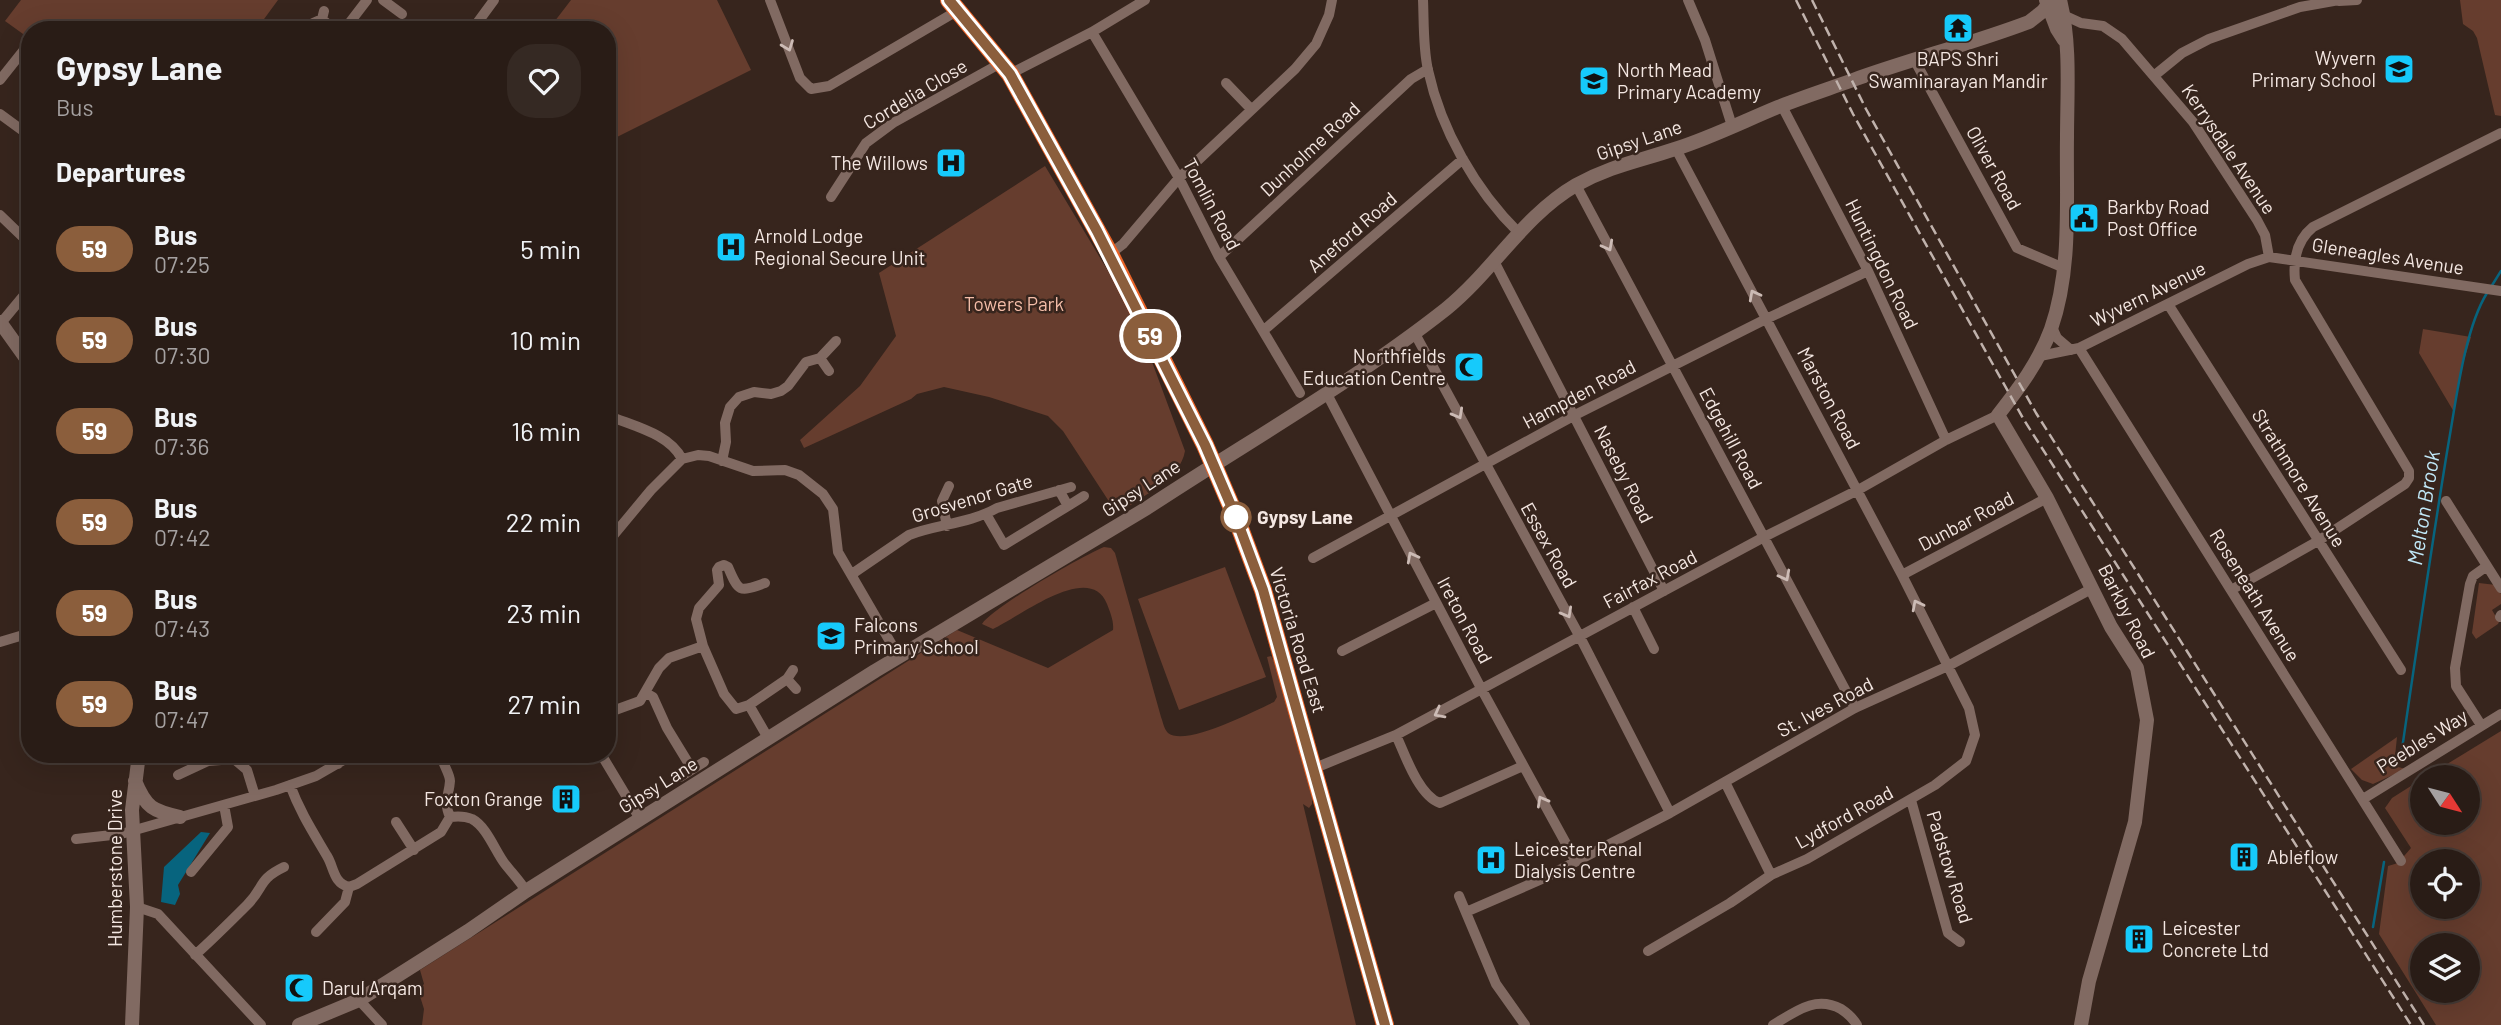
<!DOCTYPE html>
<html lang="en">
<head>
<meta charset="utf-8">
<style>
	body { margin:0; font-family:Barlow,sans-serif; background:#352923; color:#f1f3f6; height:100vh; display:flex; flex-direction:column; font-size:26px; white-space:nowrap }
	* { box-sizing:border-box; margin:0 }
	p { font-size:23px; color:#a5a1a1 }
	.icon { flex:none; width:38px; height:38px; fill:none; stroke:currentColor; stroke-width:2; stroke-linecap:round; stroke-linejoin:round }
	.map { position:relative; flex:1; overflow:hidden }
	.panel { position:absolute; left:21px; top:21px; width:595px; height:742px; display:flex; flex-direction:column; background:#291c16; border-radius:28px; box-shadow:0 7px 28px #0002,0 0 0 2px #453a35 }
	.panel>* { flex:none }
	.badge { padding:0 14px; border-radius:23px; font-size:24px; line-height:46px }
	.needle { width:46px; rotate:126deg }
	.buttons { position:absolute; left:2410px; top:765px; display:grid; gap:14px }
	.buttons a { display:grid; place-items:center; width:70px; height:70px; border-radius:50%; background:#291c16; box-shadow:0 7px 28px #0002,0 0 0 2px #453a35; font-size:35px }
	.map>.badge { position:absolute; translate:-50% -50%; box-shadow:0 0 0 4px #fff }
	h2 { padding:0 35px; font-size:26px; line-height:63px }
	.round { display:grid; place-items:center; flex:none; width:74px; height:74px; border-radius:28px; background:#352923 }
	.summary { display:flex; align-items:center; justify-content:space-between; height:119px; padding:0 35px }
	h1 { font-size:33px; font-weight:700; line-height:52px }
	ul { padding:0; list-style:none }
	li { display:flex; align-items:center; gap:21px; height:91px; padding:0 35px }
	li div { flex:1 }
	li b { display:block; font-size:26px }
	li em { font-style:normal }
	li .badge { min-width:77px; font-weight:700; text-align:center }
	.map>svg:first-child { display:block }
	.green { fill:#663d2e; fill-rule:evenodd }
	.water { fill:#07647e }
	.lines { fill:none; stroke-linecap:round; stroke-linejoin:round }
	.stream { stroke:#07647e; stroke-width:2.5 }
	.street { stroke:#816a62; stroke-width:10 }
	.secondary { stroke:#816a62; stroke-width:14 }
	.highway { stroke:#e86327; stroke-width:18 }
	.rail { stroke:#c0b2ac; stroke-width:2.5; stroke-dasharray:10 5; stroke-linecap:butt }
	.oneway { stroke:#ccbbb5 }
	.line-casing { stroke:#fff; stroke-width:16 }
	.line { stroke:#8b5e3c; stroke-width:10 }
	.stop-dot { fill:#fff; stroke:#8b5e3c; stroke-width:3.5 }
	.labels { text-anchor:middle; stroke-width:5; stroke-linejoin:round; paint-order:stroke }
	.poi-label { font-size:19px; fill:#f4e7e2; stroke:#37251d; text-anchor:start }
	.street-label { font-size:19px; fill:#f4e7e2; stroke:#37251d }
	.park-label { font-size:19px; fill:#f4bda8; stroke:#37251d }
	.stop-label { font-size:19px; font-weight:bold; fill:#f4e7e2; stroke:#37251d; text-anchor:start }
	.water-label { font-size:21px; font-style:italic; fill:#c1e9f9; stroke:#37251d }
</style>
</head>
<body>
<div class="map">
<svg width="2501" height="1025" viewBox="0 0 2501 1025">
	<rect width="100%" height="100%" fill="#37251d"/>
	<path class="green" d="M21,0H278L256,30H30V39L5,21Z
		M571,0H717L751,70L607,142V30H548Z
		M2460,0H2501V116L2495,115L2477,38L2473,31L2463,24Z
		M1045,166L1135,316L1185,451C1180,480 1143,495 1122,511L1110,503L1063,431L1048,416L989,397L944,387L917,394L911,399L804,448L800,440L860,386L896,336L879,273Z
		M2423,329L2471,337L2462,367L2454,412L2419,353Z
		M1104,547L1111,548L1115,553L1161,717C1163,722 1164,729 1168,733C1186,747 1254,711 1274,702L1277,697L1267,657L1271,656L1276,665L1312,788V804L1309,808L1303,804L1356,1025H422L424,1009L418,990L424,984L420,970L957,630L1048,668L1113,630C1114,621 1110,612 1107,604C1090,560 1018,618 993,629L982,624C993,607 1082,556 1104,547Z
		M1225,567L1266,677L1179,710L1138,599Z
		M2479,583L2496,585L2501,594V604L2492,610L2499,622L2498,624L2476,639L2472,633Z
		M2501,731V1025H2436L2379,934L2388,866L2398,863L2411,848L2385,808L2392,798L2422,779V822H2468V777H2426ZM2422,861H2468V906H2422ZM2422,945H2468V990H2422Z
		M2397,737L2394,766L2406,769L2373,784L2362,780L2351,769Z"/>
	<path class="water" d="M201,832L210,833L178,885L180,894L175,905L161,902L164,867Z"/>
	<g class="lines">
		<path class="stream" d="M2491,287L2501,271
			M2401,756C2416,653 2431,549 2448,446C2456,402 2464,330 2487,293
			M2373,927L2384,862"/>
		<path class="street" d="M383,0L402,14
			M770,0L800,78L811,89L829,86L957,11
			M1423,0C1424,22 1423,48 1428,70C1441,130 1476,191 1519,233
			M1688,0L1705,40L1732,126
			M2339,1L2357,0
			M2059,13L2081,23L2103,26L2122,39L2193,122L2257,220L2265,235L2269,257
			M322,19L334,30
			M313,23L322,19L324,11
			M344,30L367,0
			M472,30L494,0
			M1092,32L1179,178L1219,257L1300,393
			M1915,61L2017,248L2064,268
			M1010,74L1092,32L1145,0
			M2155,75L2182,53L2209,39L2300,7L2339,0
			M0,80L27,46
			M1226,83L1251,109
			M1782,106L1868,271L1946,440
			M0,114L30,136
			M1576,185L1855,708
			M831,197L866,143L893,123L1001,63
			M0,215L30,244
			M1110,254L1123,244L1179,178L1295,69L1316,44L1329,15L1332,0
			M1219,257L1411,79L1428,69
			M1494,261L1664,591
			M2168,304L2401,670
			M1,323L30,288
			M2052,327L2057,338L2071,350
			M1264,330L1463,159
			M1414,332L1580,637L1670,813
			M2079,348L2401,861
			M2040,356L2079,348L2248,264L2269,257L2501,291
			M820,358L829,371
			M1327,394L1482,690L1575,860
			M607,415C632,426 669,433 682,459
			M722,461L726,442L725,423L730,407L739,397L754,392L771,394L781,391L788,386L806,362L820,358L836,341
			M2446,501L2501,588
			M1068,506L1084,496
			M986,514L1004,545L1068,506L1059,490
			M947,526L942,501L949,486
			M607,543L651,490L682,459L698,455L709,456L753,471L785,470L799,475L823,494L833,509L838,552L899,657
			M1313,558L1575,415L1766,319L1868,271
			M852,574L909,535C937,524 969,524 997,508L1071,487
			M1902,575L2047,498
			M765,583C739,592 739,593 728,567L724,565L719,567L717,570L719,585L699,608L696,619L703,646L724,694L736,709L749,705L768,738
			M2231,590L2318,541L2405,484L2409,478V471L2295,280C2293,260 2297,240 2313,227L2501,133
			M1633,607L1654,649
			M2500,617L2501,615
			M0,642L30,633
			M1342,651L1436,603
			M787,679L796,689
			M646,693L653,697L667,728L692,769
			M749,705L787,679L793,670
			M607,713L640,701L659,668L669,658L703,646
			M2481,725L2456,686L2455,668L2470,584L2473,576L2487,566
			M1396,735C1405,755 1419,796 1440,803L1523,766
			M332,754L338,764
			M601,754L640,819
			M1315,768L1396,735L1764,537L1858,490L1946,440L1998,415
			M178,775L208,761L234,759L247,770L255,796
			M680,777L704,762
			M1725,782L1771,875
			M290,785C300,812 313,832 327,856C334,867 333,883 349,887L345,902L316,932
			M2363,799L2501,714
			M1911,800L1948,933L1960,942
			M450,817C443,801 449,796 450,781C450,776 446,769 444,764L454,754
			M396,822L414,850
			M76,839L121,834L276,790L316,776L354,754
			M191,872L228,827L224,805
			M349,887L357,884L441,832L450,817C457,816 465,816 472,819C487,827 495,851 505,864C512,873 520,881 526,891
			M1459,896L1496,984L1525,1025
			M137,907L158,914L261,1025
			M1466,912L1542,879L1670,813L1855,708L1948,666L2093,588
			M1648,951L1730,903L1771,875L1807,859L1935,785L1966,761L1975,735L1969,708L1902,575L1676,149
			M195,955C213,939 230,922 247,905C265,887 257,880 284,867
			M359,1000L382,1025
			M1773,1025C1795,1012 1815,995 1841,1009C1847,1013 1853,1018 1857,1025"/>
		<path class="secondary" d="M2046,0L2057,29L2064,40
			M2060,0C2071,44 2067,93 2067,138C2066,201 2072,269 2051,329C2039,362 2019,388 1998,415L2047,498L2111,627L2137,668L2147,720L2135,822L2089,981L2081,1025
			M0,322L30,364
			M135,781C146,808 153,811 180,817
			M132,1025L137,907L132,810L139,754
			M299,1025L359,1000L468,931L526,891L875,671L1147,508C1247,442 1352,383 1446,309C1493,271 1523,216 1576,185C1610,166 1639,161 1675,149C1710,138 1744,121 1778,107C1803,97 1828,89 1853,80C1911,59 1971,44 2029,22L2043,11L2051,0"/>
		<path class="highway" d="M949,0L1010,74L1110,254L1205,445L1235,515L1263,590L1385,1025"/>
		<path class="rail" d="M1796,0L1853,114L2024,420L2411,1025
			M1812,0L1866,109L2036,413L2424,1025"/>
	</g>
	<defs><path id="oneway-chevron" d="M-2-3.5L2.5 0L-2 3.5" fill="none" stroke-width="1.6" stroke-linecap="round" stroke-linejoin="round" transform="scale(1.75)"/></defs>
	<g class="oneway">
		<use href="#oneway-chevron" transform="translate(788 46) rotate(69)"/>
		<use href="#oneway-chevron" transform="translate(1608 246) rotate(62)"/>
		<use href="#oneway-chevron" transform="translate(1754 295) rotate(-118)"/>
		<use href="#oneway-chevron" transform="translate(1458 414) rotate(61)"/>
		<use href="#oneway-chevron" transform="translate(1412 557) rotate(-118)"/>
		<use href="#oneway-chevron" transform="translate(1785 576) rotate(62)"/>
		<use href="#oneway-chevron" transform="translate(1917 605) rotate(-117)"/>
		<use href="#oneway-chevron" transform="translate(1567 613) rotate(61)"/>
		<use href="#oneway-chevron" transform="translate(1439 713) rotate(152)"/>
		<use href="#oneway-chevron" transform="translate(1542 801) rotate(-119)"/>
	</g>
	<g class="lines">
		<g class="line-casing">
			<path id="line" d="M949,0L1010,74L1097,231L1205,445L1235,515L1263,590L1385,1025"/>
		</g>
		<use href="#line" class="line"/>
	</g>
	<defs>
		<g id="temple-square" transform="scale(1.575)"><rect x="-9" y="-9" width="18" height="18" rx="4" fill="#16cafb" stroke="#37251d"/><path d="M0-6L5-2H3V0L6.5 2.5H4V6H1.5V3h-3V6H-4V2.5H-6.5L-3 0V-2H-5Z" fill="#111"/></g>
		<g id="school-square" transform="scale(1.575)"><rect x="-9" y="-9" width="18" height="18" rx="4" fill="#16cafb" stroke="#37251d"/><path d="M0-5L7-2L0 1L-7-2ZM-4 1L0 2.5L4 1V4Q0 6-4 4Z" fill="#111"/></g>
		<g id="hospital-square" transform="scale(1.575)"><rect x="-9" y="-9" width="18" height="18" rx="4" fill="#16cafb" stroke="#37251d"/><path d="M-5-5h3v3.5h4V-5h3V5h-3V1.5h-4V5h-3Z" fill="#111"/></g>
		<g id="civic-square" transform="scale(1.575)"><rect x="-9" y="-9" width="18" height="18" rx="4" fill="#16cafb" stroke="#37251d"/><path d="M-.6-6.5H3V-4.5H.6V-3L4-1V1h2V6H-6V1h2V-1L-.6-3ZM-1.2 2.5V6h2.4V2.5Z" fill="#111"/></g>
		<g id="mosque-square" transform="scale(1.575)"><rect x="-9" y="-9" width="18" height="18" rx="4" fill="#16cafb" stroke="#37251d"/><path d="M3.5-4.9A6 6 0 1 0 3.5 4.9A5 5 0 1 1 3.5-4.9Z" fill="#111"/></g>
		<g id="building-square" transform="scale(1.575)"><rect x="-9" y="-9" width="18" height="18" rx="4" fill="#16cafb" stroke="#37251d"/><path d="M-4-6H4V6H1V3H-1V6H-4ZM-2.5-4.3h1.7v1.8h-1.7ZM.8-4.3h1.7v1.8H.8ZM-2.5-1h1.7V.8h-1.7ZM.8-1h1.7V.8H.8Z" fill="#111"/></g>
	</defs>
	<g fill-rule="evenodd">
		<use href="#temple-square" x="1958" y="28"/>
		<use href="#school-square" x="2399" y="69"/>
		<use href="#school-square" x="1594" y="81"/>
		<use href="#hospital-square" x="951" y="163"/>
		<use href="#civic-square" x="2084" y="218"/>
		<use href="#hospital-square" x="731" y="247"/>
		<use href="#mosque-square" x="1469" y="367"/>
		<use href="#school-square" x="831" y="636"/>
		<use href="#building-square" x="566" y="799"/>
		<use href="#building-square" x="2244" y="857"/>
		<use href="#hospital-square" x="1491" y="860"/>
		<use href="#building-square" x="2139" y="939"/>
		<use href="#mosque-square" x="299" y="988"/>
	</g>
	<circle class="stop-dot" cx="1236" cy="517" r="14"/>
	<g class="labels">
		<g class="poi-label">
			<text x="2376" y="65" text-anchor="end">Wyvern<tspan x="2376" dy="22">Primary School</tspan></text>
			<text x="1958" y="66" text-anchor="middle">BAPS Shri<tspan x="1958" dy="22">Swaminarayan Mandir</tspan></text>
			<text x="1617" y="77">North Mead<tspan x="1617" dy="22">Primary Academy</tspan></text>
			<text x="928" y="170" text-anchor="end">The Willows</text>
			<text x="2107" y="214">Barkby Road<tspan x="2107" dy="22">Post Office</tspan></text>
			<text x="754" y="243">Arnold Lodge<tspan x="754" dy="22">Regional Secure Unit</tspan></text>
			<text x="1446" y="363" text-anchor="end">Northfields<tspan x="1446" dy="22">Education Centre</tspan></text>
			<text x="854" y="632">Falcons<tspan x="854" dy="22">Primary School</tspan></text>
			<text x="543" y="806" text-anchor="end">Foxton Grange</text>
			<text x="1514" y="856">Leicester Renal<tspan x="1514" dy="22">Dialysis Centre</tspan></text>
			<text x="2267" y="864">Ableflow</text>
			<text x="2162" y="935">Leicester<tspan x="2162" dy="22">Concrete Ltd</tspan></text>
			<text x="322" y="995">Darul Arqam</text>
		</g>
		<g class="street-label">
			<text transform="translate(915 94) rotate(-31)" y="7">Cordelia Close</text>
			<text transform="translate(1639 140) rotate(-19)" y="7">Gipsy Lane</text>
			<text transform="translate(1310 149) rotate(-43)" y="7">Dunholme Road</text>
			<text transform="translate(2229 149) rotate(56)" y="7">Kerrysdale Avenue</text>
			<text transform="translate(1994 168) rotate(61)" y="7">Oliver Road</text>
			<text transform="translate(1212 204) rotate(62)" y="7">Tomlin Road</text>
			<text transform="translate(1352 232) rotate(-41)" y="7">Aneford Road</text>
			<text transform="translate(2388 256) rotate(9)" y="7">Gleneagles Avenue</text>
			<text transform="translate(1882 264) rotate(64)" y="7">Huntingdon Road</text>
			<text transform="translate(2148 294) rotate(-26)" y="7">Wyvern Avenue</text>
			<text transform="translate(1579 394) rotate(-28)" y="7">Hampden Road</text>
			<text transform="translate(1829 398) rotate(62)" y="7">Marston Road</text>
			<text transform="translate(1731 438) rotate(62)" y="7">Edgehill Road</text>
			<text transform="translate(1624 474) rotate(63)" y="7">Naseby Road</text>
			<text transform="translate(2299 478) rotate(58)" y="7">Strathmore Avenue</text>
			<text transform="translate(1141 488) rotate(-33)" y="7">Gipsy Lane</text>
			<text transform="translate(972 498) rotate(-17)" y="7">Grosvenor Gate</text>
			<text transform="translate(1966 521) rotate(-28)" y="7">Dunbar Road</text>
			<text transform="translate(1549 545) rotate(61)" y="7">Essex Road</text>
			<text transform="translate(1650 579) rotate(-28)" y="7">Fairfax Road</text>
			<text transform="translate(2255 595) rotate(58)" y="7">Roseneath Avenue</text>
			<text transform="translate(2127 611) rotate(63)" y="7">Barkby Road</text>
			<text transform="translate(1465 620) rotate(62)" y="7">Ireton Road</text>
			<text transform="translate(1298 640) rotate(73)" y="7">Victoria Road East</text>
			<text transform="translate(1825 707) rotate(-28)" y="7">St. Ives Road</text>
			<text transform="translate(2422 741) rotate(-32)" y="7">Peebles Way</text>
			<text transform="translate(658 785) rotate(-32)" y="7">Gipsy Lane</text>
			<text transform="translate(1844 817) rotate(-29)" y="7">Lydford Road</text>
			<text transform="translate(1950 867) rotate(73)" y="7">Padstow Road</text>
			<text transform="translate(115 868) rotate(-90)" y="7">Humberstone Drive</text>
		</g>
		<g class="park-label">
			<text x="1014" y="311">Towers Park</text>
		</g>
		<g class="stop-label">
			<text x="1257" y="524">Gypsy Lane</text>
		</g>
		<g class="water-label">
			<text transform="translate(2424 508) rotate(-81)" y="7">Melton Brook</text>
		</g>
	</g>
</svg>
<div class="buttons">
<a><svg class="needle" viewBox="-14 -14 28 28"><path d="M0-13l5 13h-10z" fill="#e53935"/><path d="M0 13l5-13h-10z" fill="#a5a1a1"/></svg></a>
<a><svg class="icon" aria-label="locate" viewBox="0 0 24 24"><circle cx="12" cy="12" r="6"/><path d="M12 2v4M12 18v4M2 12h4M18 12h4"/></svg></a>
<a><svg class="icon" aria-label="layers" viewBox="0 0 24 24"><path d="M12 4l9 5-9 5-9-5zM3 14l9 5 9-5"/></svg></a>
</div>
<b class="badge" style="left:1150px;top:336px;background:#8b5e3c;color:#fff">59</b>
<section class="panel">
<div class="summary"><div><h1>Gypsy Lane</h1><p>Bus</p></div><a class="round"><svg class="icon" aria-label="heart" viewBox="0 0 24 24"><path d="M12 20l-8-8c-3-5 5-10 8-4 3-6 11-1 8 4z"/></svg></a></div>
<h2>Departures</h2>
<ul>
<li><span class="badge" style="background:#8b5e3c;color:#fff">59</span><div><b>Bus</b><p>07:25</p></div><em>5 min</em></li>
<li><span class="badge" style="background:#8b5e3c;color:#fff">59</span><div><b>Bus</b><p>07:30</p></div><em>10 min</em></li>
<li><span class="badge" style="background:#8b5e3c;color:#fff">59</span><div><b>Bus</b><p>07:36</p></div><em>16 min</em></li>
<li><span class="badge" style="background:#8b5e3c;color:#fff">59</span><div><b>Bus</b><p>07:42</p></div><em>22 min</em></li>
<li><span class="badge" style="background:#8b5e3c;color:#fff">59</span><div><b>Bus</b><p>07:43</p></div><em>23 min</em></li>
<li><span class="badge" style="background:#8b5e3c;color:#fff">59</span><div><b>Bus</b><p>07:47</p></div><em>27 min</em></li>
</ul>
</section>
</div>
</body>
</html>
